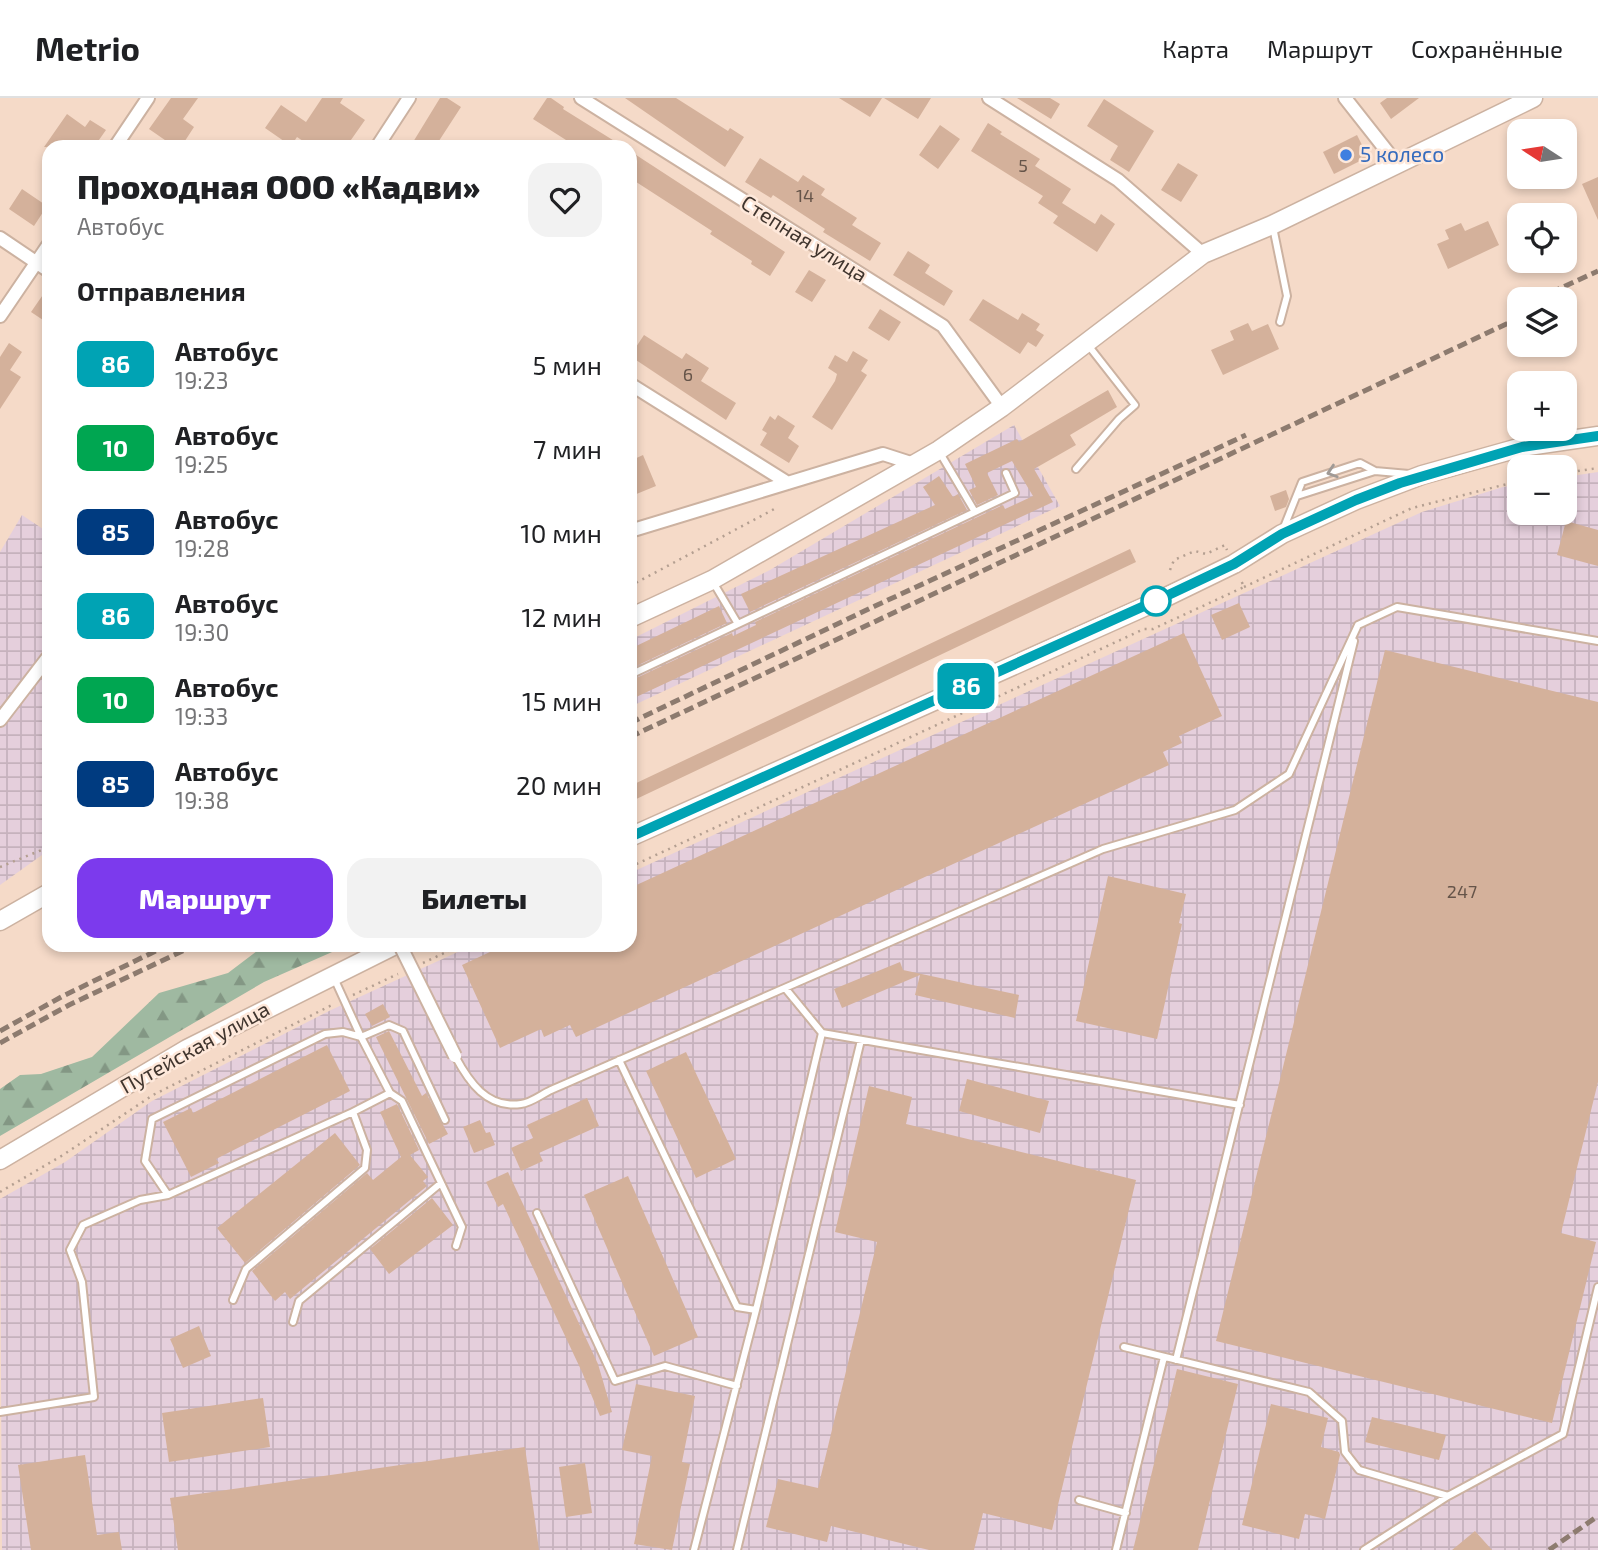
<!DOCTYPE html>
<html lang="ru">
<head>
<meta charset="utf-8">
<style>
	body { margin:0; font-family:"Exo 2",sans-serif; background:#f2f2f2; color:#202124; height:100vh; display:flex; flex-direction:column; font-size:26px; white-space:nowrap }
	* { box-sizing:border-box; margin:0 }
	p { font-size:23px; color:#757577 }
	.icon { flex:none; width:38px; height:38px; fill:none; stroke:currentColor; stroke-width:2; stroke-linecap:round; stroke-linejoin:round }
	.map { position:relative; flex:1; overflow:hidden }
	.details { position:absolute; left:42px; top:42px; width:595px; height:812px; display:flex; flex-direction:column; background:#fff; border-radius:21px; box-shadow:0 4px 10px #0003 }
	.details>* { flex:none }
	.badge { padding:0 14px; border-radius:10px; font-size:24px; line-height:46px }
	.needle { width:46px; rotate:282deg }
	.fabs { position:absolute; left:1507px; top:21px; display:grid; gap:14px }
	.fabs a { display:grid; place-items:center; width:70px; height:70px; border-radius:14px; background:#fff; box-shadow:0 4px 10px #0003; font-size:35px }
	.map>.badge { position:absolute; translate:-50% -50%; box-shadow:0 0 0 4px #fff }
	h2 { padding:0 35px; font-size:26px; line-height:63px }
	.round { display:grid; place-items:center; flex:none; width:74px; height:74px; border-radius:21px; background:#f2f2f2 }
	.overview { display:flex; align-items:center; justify-content:space-between; height:119px; padding:0 35px }
	h1 { font-size:33px; font-weight:800; line-height:52px }
	.action { display:flex; gap:14px; margin-top:auto; padding:14px 35px }
	.action a { flex:1; height:80px; border-radius:21px; background:#7c3aed; color:#fff; font-size:28px; font-weight:800; line-height:80px; text-align:center }
	.action a+a { background:#f2f2f2; color:#202124 }
	ul { padding:0; list-style:none }
	li { display:flex; align-items:center; gap:21px; height:84px; padding:0 35px }
	li div { flex:1 }
	li b { display:block; font-size:26px }
	li em { font-style:normal }
	li .badge { min-width:77px; font-weight:700; text-align:center }
	header { display:flex; align-items:center; gap:42px; box-sizing:border-box; height:98px; padding:0 35px; background:#fff; border-bottom:2px solid #e0e0e0 }
	header strong { font-size:33px }
	nav { display:flex; gap:38px; margin-inline-start:auto; font-size:24px }
	.map>svg:first-child { display:block }
	.industrial { fill:url(#industrial-grid) }
	.forest { fill:url(#forest-firs) }
	.building { fill:#d4b19b }
	.lines { fill:none; stroke-linecap:round; stroke-linejoin:round }
	.lane-casing { stroke:#ccb2a1; stroke-width:10 }
	.street-casing { stroke:#ccb2a1; stroke-width:16 }
	.secondary-casing { stroke:#ccb2a1; stroke-width:21 }
	.path { stroke:#b49f91; stroke-width:2.5; stroke-dasharray:2 5; stroke-linecap:butt }
	.lane { stroke:#fff; stroke-width:6 }
	.street { stroke:#fff; stroke-width:12 }
	.secondary { stroke:#fff; stroke-width:18 }
	.rail { stroke:#8d7b6f; stroke-width:5; stroke-dasharray:10 5; stroke-linecap:butt }
	.street-bridge-casing { stroke:#ccb2a1; stroke-width:16; stroke-linecap:butt }
	.street-bridge { stroke:#fff; stroke-width:12 }
	.oneway { stroke:#a09a96 }
	.line-casing { stroke:#fff; stroke-width:16 }
	.line { stroke:#00a3b4; stroke-width:10 }
	.shop-dot { fill:#3f7fe0; stroke:#fee8da; stroke-width:2.5 }
	.stop-dot { fill:#fff; stroke:#00a3b4; stroke-width:3.5 }
	.labels { text-anchor:middle; stroke-width:5; stroke-linejoin:round; paint-order:stroke }
	.number-label { font-size:18px; fill:#655449 }
	.shop-label { font-size:21px; fill:#366cbe; stroke:#fee8da; text-anchor:start }
	.street-label { font-size:21px; fill:#40352e; stroke:#fee8da }
</style>
</head>
<body>
<header>
<strong>Metrio</strong>
<nav><a>Карта</a><a>Маршрут</a><a>Сохранённые</a></nav>
</header>
<div class="map">
<svg width="1598" height="1452" viewBox="0 0 1598 1452">
	<defs>
		<pattern id="industrial-grid" width="8" height="8" patternUnits="userSpaceOnUse" patternTransform="scale(1.75)"><rect width="8" height="8" fill="#e5cfdc"/><path d="M0 4h8M4 0v8" fill="none" stroke="#c6b2bd"/></pattern>
		<pattern id="forest-firs" width="22" height="20" patternUnits="userSpaceOnUse" patternTransform="scale(1.75)"><rect width="22" height="20" fill="#9fb9a1"/><path d="M5 1l3.5 6h-7zM16 11l3.5 6h-7z" fill="#839784"/></pattern>
	</defs>
	<rect width="100%" height="100%" fill="#f5dac8"/>
	<path class="industrial" d="M1014,327L1060,408L630,609V542L770,472Z
		M1598,374V1452H2L0,1101L65,1064L152,1003L331,912L473,847H630V775L1422,414L1503,389L1519,386V415H1564L1565,379Z
		M22,417L49,435V752L0,787V454Z"/>
	<path class="forest" d="M265,847H348L264,884L0,1038V991L20,977L41,976L92,959L159,895L228,875Z"/>
	<path class="building" d="M171,0H198L183,21L194,29L181,49H175L149,31Z
		M322,0H343L340,5L365,22L346,49H312L297,39L291,48L265,30L281,7L306,24Z
		M440,0H447L461,9L435,49H410Z
		M547,0H551L564,9L563,11L624,49H577L533,21Z
		M625,0H676L728,33L730,30L744,39L725,69Z
		M839,0H882L870,19Z
		M884,0H931L918,21Z
		M1017,0H1050L1060,6L1051,21Z
		M1387,0H1419L1391,21L1380,5Z
		M1104,1L1154,33L1129,74L1110,62L1118,48L1087,28Z
		M67,16L85,29L90,22L106,32L94,49H44Z
		M988,25L1002,34L1000,36L1040,61L1035,68L1071,91L1062,105L1095,126L1101,116L1115,126L1097,154L1053,125L1058,118L1038,105L1043,98L971,53Z
		M940,27L960,41L938,71L919,57Z
		M1357,37L1368,59L1334,76L1323,54Z
		M630,53L785,154L770,178L751,166L752,163L710,136L712,133L630,80Z
		M760,60L798,84L803,77L825,91L821,97L857,120L852,127L881,145L870,163L823,134L825,131L773,97L771,100L745,84Z
		M1178,65L1198,77L1181,104L1161,92Z
		M1598,79V122L1582,86Z
		M22,91L47,108L34,128L9,111Z
		M1488,123L1499,147L1448,171L1437,146L1449,141L1445,132L1461,125L1465,133Z
		M908,153L930,167L925,175L953,193L944,208L893,177Z
		M809,172L826,182L812,204L795,194Z
		M49,188V226L31,214Z
		M983,201L1018,222L1022,215L1040,226L1036,232L1044,237L1036,249L1028,244L1020,256L969,222Z
		M880,211L901,224L889,243L868,230Z
		M1248,225L1252,233L1268,226L1279,251L1223,277L1211,252L1234,242L1230,233Z
		M644,237L682,261L686,255L709,270L701,283L736,305L726,322L630,258Z
		M9,245L22,254L10,272L21,279L0,311V259Z
		M853,253L868,262L861,273L867,277L832,332L812,319L835,283L837,276L828,270L835,257L847,264Z
		M1108,292L1117,309L1070,337L1076,347L1034,371L1053,404L634,600L630,592V583L732,535L733,538L756,527L755,524L1003,407L1005,411L1033,398L1012,363L987,375L998,397L977,407L969,392L976,389L965,366L1017,341L1019,344Z
		M778,317L795,328L788,340L799,348L789,365L760,347L767,335L762,332L770,318L775,322Z
		M643,357L656,388L634,397L630,388V363Z
		M939,378L953,399L958,396L967,412L750,514L741,496L935,407L923,389Z
		M1286,392L1289,401L1286,409L1275,413L1270,398Z
		M1566,423L1598,432V468L1557,457Z
		M1130,451L1136,464L630,704V688Z
		M1239,505L1250,529L1222,542L1211,517Z
		M719,508L727,525L630,571V551Z
		M1184,535L1222,618L1179,638L1182,645L1163,654L1169,667L576,939L570,927L544,939L541,931L500,950L462,867L505,847H630V790Z
		M1385,552L1598,604V984L1561,1135L1596,1144L1552,1325L1216,1243Z
		M1108,778L1186,796L1179,825L1182,826L1157,941L1076,923Z
		M900,864L903,872L1019,897L1015,920L915,897L920,877L842,910L834,891Z
		M383,906L390,919L372,928L365,916Z
		M389,933L422,998L426,995L448,1036L429,1046L376,939Z
		M327,947L350,993L216,1061L219,1065L191,1079L163,1024L191,1010L193,1015Z
		M686,954L736,1061L696,1080L646,973Z
		M967,981L1049,1003L1040,1035L959,1013Z
		M869,988L912,999L906,1026L1136,1082L1052,1432L983,1415L974,1452H929L831,1428L827,1444L766,1429L778,1381L818,1390L877,1144L835,1134Z
		M587,1000L599,1028L539,1055L543,1063L521,1073L511,1050L533,1040L527,1027Z
		M397,1006L419,1052L410,1057L428,1079L423,1083L427,1088L290,1201L285,1194L275,1203L252,1173L367,1075L373,1082L401,1059L380,1014Z
		M480,1022L486,1035L490,1034L495,1047L474,1055L463,1029Z
		M335,1035L360,1067L245,1165L217,1130Z
		M508,1074L598,1266L612,1314L600,1318L582,1274L503,1106L498,1109L486,1084Z
		M628,1078L698,1239L654,1258L584,1097Z
		M432,1100L453,1127L389,1176L370,1151Z
		M199,1228L211,1258L183,1270L170,1241Z
		M1177,1271L1238,1286L1198,1452H1133Z
		M636,1286L695,1298L682,1364L690,1366L672,1452L634,1446L652,1358L622,1352Z
		M263,1300L270,1349L169,1364L162,1315Z
		M1271,1306L1328,1320L1321,1349L1339,1354L1340,1357L1325,1421L1305,1416L1299,1441L1242,1427Z
		M1372,1319L1446,1337L1439,1362L1365,1344Z
		M525,1349L539,1452H178L170,1400Z
		M85,1357L97,1437L119,1434L122,1452H31L18,1367Z
		M585,1365L592,1415L566,1419L559,1369Z
		M1475,1433L1492,1452H1452Z"/>
	<g class="lines">
		<g class="lane-casing">
			<path id="lane" d="M1273,129L1287,198L1280,224
				M1076,371L1119,321L1135,307L1088,247
				M1297,398L1375,373
				M975,414L1015,395L1006,375
				M1284,429L1302,384L1360,365L1375,373L1409,376
				M738,526L975,414L940,355
				M630,577L738,526L713,484
				M334,880L361,939L389,927L403,933L445,1022
				M822,935L1240,1007
				M455,958C469,984 487,1011 521,1006C531,1005 542,996 551,992L1103,751L1235,712L1289,676L1358,527L1397,509L1598,543
				M619,962L737,1209L756,1212
				M353,1014L168,1097L145,1063L152,1021L325,936L343,934L361,939L390,995L402,1003L462,1129L456,1148
				M537,1115L615,1283L665,1268L737,1288
				M233,1202L246,1171L365,1070L367,1052L353,1014L390,995
				M293,1224L299,1203L441,1085
				M1124,1249L1309,1294L1342,1323L1345,1354L1359,1372L1448,1398
				M1176,1262L1354,543
				M0,1314L94,1299L82,1184L70,1152L83,1127L140,1102L168,1097
				M1079,1402L1126,1415
				M694,1452L756,1212L822,935L785,890
				M737,1452L861,942
				M1116,1452L1164,1259
				M1364,1452L1448,1398L1563,1336L1598,1189"/>
		</g>
		<g class="street-casing">
			<path id="street" d="M581,0L943,228L1002,309
				M989,0L1118,82L1203,156
				M1345,0L1397,66
				M115,49L148,0
				M377,49L409,0
				M0,140L49,173
				M0,218L49,146
				M630,286L788,385
				M630,433L883,356L914,366
				M0,622L49,558"/>
		</g>
		<g class="secondary-casing">
			<path id="secondary" d="M630,520L712,482L939,352L1002,309L1203,156L1272,127L1533,0
				M630,739L1162,501L1234,466L1282,436L1356,402L1422,377L1522,349L1598,338
				M0,823L49,795
				M0,1062L187,951L395,847"/>
		</g>
		<path class="path" d="M1564,375L1598,370
			M1170,472L1174,462L1195,453L1206,456L1225,447L1227,452
			M630,488L778,409
			M1244,489L1412,410L1519,383
			M0,769L49,749
			M630,769L1144,531H1153L1244,489L1240,480
			M423,865L461,847
			M353,897L398,876
			M0,1094L63,1057L153,997L334,906"/>
		<use href="#lane" class="lane"/>
		<use href="#street" class="street"/>
		<use href="#secondary" class="secondary"/>
		<path class="rail" d="M1537,201L1598,173
			M630,625L875,508L1246,337
			M630,639L1519,220
			M0,933L63,898L168,847
			M0,945L69,907L195,847
			M1549,1452L1598,1418"/>
		<g class="street-bridge-casing">
			<path id="street-bridge" d="M400,847L455,958"/>
		</g>
		<use href="#street-bridge" class="street-bridge"/>
	</g>
	<defs><path id="oneway-chevron" d="M-2-3.5L2.5 0L-2 3.5" fill="none" stroke-width="1.6" stroke-linecap="round" stroke-linejoin="round" transform="scale(1.75)"/></defs>
	<use class="oneway" href="#oneway-chevron" transform="translate(1332 374) rotate(162)"/>
	<g class="lines">
		<g class="line-casing">
			<path id="line" d="M630,739L1162,500L1234,466L1282,436L1356,402L1400,385L1522,349L1598,338"/>
		</g>
		<use href="#line" class="line"/>
	</g>
	<circle class="shop-dot" cx="1346" cy="57" r="7"/>
	<circle class="stop-dot" cx="1156" cy="503" r="14"/>
	<g class="labels">
		<g class="number-label">
			<text x="1023" y="74">5</text>
			<text x="805" y="104">14</text>
			<text x="688" y="283">6</text>
			<text x="1462" y="800">247</text>
		</g>
		<g class="shop-label">
			<text x="1360" y="64">5 колесо</text>
		</g>
		<g class="street-label">
			<text transform="translate(804 141) rotate(32)" y="7">Степная улица</text>
			<text transform="translate(195 950) rotate(-29)" y="7">Путейская улица</text>
		</g>
	</g>
</svg>
<div class="fabs">
<a><svg class="needle" viewBox="-14 -14 28 28"><path d="M0-13l5 13h-10z" fill="#e53935"/><path d="M0 13l5-13h-10z" fill="#757577"/></svg></a>
<a><svg class="icon" aria-label="locate" viewBox="0 0 24 24"><circle cx="12" cy="12" r="6"/><path d="M12 2v4M12 18v4M2 12h4M18 12h4"/></svg></a>
<a><svg class="icon" aria-label="layers" viewBox="0 0 24 24"><path d="M12 4l9 5-9 5-9-5zM3 14l9 5 9-5"/></svg></a>
<a>+</a>
<a>−</a>
</div>
<b class="badge" style="left:966px;top:588px;background:#00a3b4;color:#fff">86</b>
<section class="details">
<div class="overview"><div><h1>Проходная ООО «Кадви»</h1><p>Автобус</p></div><a class="round"><svg class="icon" aria-label="heart" viewBox="0 0 24 24"><path d="M12 20l-8-8c-3-5 5-10 8-4 3-6 11-1 8 4z"/></svg></a></div>
<h2>Отправления</h2>
<ul>
<li><span class="badge" style="background:#00a3b4;color:#fff">86</span><div><b>Автобус</b><p>19:23</p></div><em>5 мин</em></li>
<li><span class="badge" style="background:#00a651;color:#fff">10</span><div><b>Автобус</b><p>19:25</p></div><em>7 мин</em></li>
<li><span class="badge" style="background:#003b80;color:#fff">85</span><div><b>Автобус</b><p>19:28</p></div><em>10 мин</em></li>
<li><span class="badge" style="background:#00a3b4;color:#fff">86</span><div><b>Автобус</b><p>19:30</p></div><em>12 мин</em></li>
<li><span class="badge" style="background:#00a651;color:#fff">10</span><div><b>Автобус</b><p>19:33</p></div><em>15 мин</em></li>
<li><span class="badge" style="background:#003b80;color:#fff">85</span><div><b>Автобус</b><p>19:38</p></div><em>20 мин</em></li>
</ul>
<div class="action"><a>Маршрут</a><a>Билеты</a></div>
</section>
</div>
</body>
</html>
